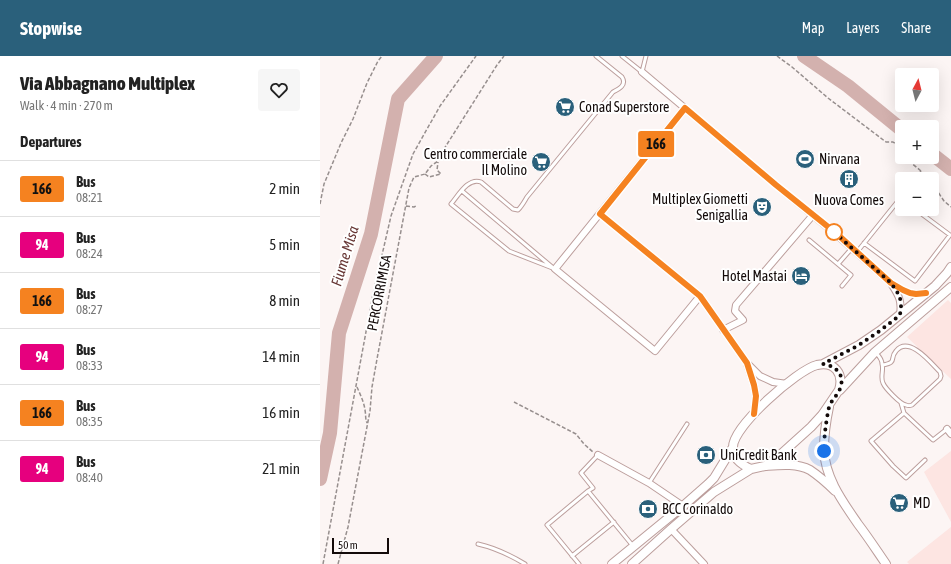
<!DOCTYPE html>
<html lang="en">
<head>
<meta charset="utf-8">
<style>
	body { margin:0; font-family:"Asap Condensed",sans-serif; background:#f6f6f6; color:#222; height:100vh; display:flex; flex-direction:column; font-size:15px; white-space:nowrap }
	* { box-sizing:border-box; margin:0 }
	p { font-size:13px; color:#767676 }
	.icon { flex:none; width:22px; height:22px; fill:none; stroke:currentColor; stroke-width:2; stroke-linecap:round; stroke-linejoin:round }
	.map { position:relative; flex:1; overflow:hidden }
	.drawer { display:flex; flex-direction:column; background:#fff; width:320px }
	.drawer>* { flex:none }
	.badge { padding:0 8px; border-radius:3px; font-size:14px; line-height:26px }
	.needle { width:26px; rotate:7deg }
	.tools { position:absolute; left:575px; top:12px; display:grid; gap:8px }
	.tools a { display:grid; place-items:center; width:44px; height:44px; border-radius:4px; background:#fff; box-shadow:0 4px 16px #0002; font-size:20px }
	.scale { position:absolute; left:12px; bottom:10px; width:57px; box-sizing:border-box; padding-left:4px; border:2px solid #130a09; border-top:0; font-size:11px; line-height:14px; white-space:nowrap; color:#130a09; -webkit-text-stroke:3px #fff; paint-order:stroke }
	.you { position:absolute; width:20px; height:20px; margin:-10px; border:3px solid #fff; border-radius:50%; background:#1a73e8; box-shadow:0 0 0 6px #1a73e833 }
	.map>.badge { position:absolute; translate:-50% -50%; box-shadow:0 0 0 2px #fff }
	h2 { padding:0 20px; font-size:15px; line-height:36px }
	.round { display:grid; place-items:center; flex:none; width:42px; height:42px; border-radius:4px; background:#f6f6f6 }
	.headline { display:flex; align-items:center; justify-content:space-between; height:68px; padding:0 20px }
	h1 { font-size:19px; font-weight:800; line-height:30px }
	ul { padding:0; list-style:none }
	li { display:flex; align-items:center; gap:12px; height:56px; padding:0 20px; border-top:1px solid #e0e0e0 }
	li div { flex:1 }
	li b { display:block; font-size:15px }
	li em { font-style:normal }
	li .badge { min-width:44px; font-weight:700; text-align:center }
	header { display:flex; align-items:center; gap:24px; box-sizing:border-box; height:56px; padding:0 20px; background:#2a607b; color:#fff }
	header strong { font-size:19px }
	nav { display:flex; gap:22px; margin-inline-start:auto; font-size:14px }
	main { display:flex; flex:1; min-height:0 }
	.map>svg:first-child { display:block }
	.built { fill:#fde5e2 }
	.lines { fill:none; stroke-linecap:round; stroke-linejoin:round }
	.river { stroke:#d3b1ae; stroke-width:14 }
	.lane-casing { stroke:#bc9e9c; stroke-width:5 }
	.street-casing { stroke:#bc9e9c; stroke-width:8 }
	.secondary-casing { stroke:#bc9e9c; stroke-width:10 }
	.path { stroke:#978f8e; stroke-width:1.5; stroke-dasharray:4 2; stroke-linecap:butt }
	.lane { stroke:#fff; stroke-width:3 }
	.street { stroke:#fff; stroke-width:6 }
	.secondary { stroke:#fff; stroke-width:8 }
	.line-casing { stroke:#fff; stroke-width:9 }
	.line { stroke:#f58220; stroke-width:6 }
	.walk { stroke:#130a09; stroke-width:4; stroke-dasharray:0 7.2 }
	.stop-dot { fill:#fff; stroke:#f58220; stroke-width:2 }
	.labels { text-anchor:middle; stroke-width:4; stroke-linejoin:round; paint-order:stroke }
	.poi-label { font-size:14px; fill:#130a09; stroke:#fff; text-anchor:start }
	.street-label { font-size:14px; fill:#130a09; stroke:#fff }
	.water-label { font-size:15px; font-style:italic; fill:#673634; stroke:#fff }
</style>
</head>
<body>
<header>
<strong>Stopwise</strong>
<nav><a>Map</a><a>Layers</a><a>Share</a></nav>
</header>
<main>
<section class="drawer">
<div class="headline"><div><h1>Via Abbagnano Multiplex</h1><p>Walk · 4 min · 270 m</p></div><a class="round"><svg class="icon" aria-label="heart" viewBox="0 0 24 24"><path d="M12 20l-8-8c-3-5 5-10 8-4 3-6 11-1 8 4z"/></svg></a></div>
<h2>Departures</h2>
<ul>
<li><span class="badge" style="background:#f58220;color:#111">166</span><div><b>Bus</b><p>08:21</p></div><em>2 min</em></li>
<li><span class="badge" style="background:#e6007e;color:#fff">94</span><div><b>Bus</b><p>08:24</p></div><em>5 min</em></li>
<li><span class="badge" style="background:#f58220;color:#111">166</span><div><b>Bus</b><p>08:27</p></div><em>8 min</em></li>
<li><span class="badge" style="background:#e6007e;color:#fff">94</span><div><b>Bus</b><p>08:33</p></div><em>14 min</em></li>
<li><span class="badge" style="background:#f58220;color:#111">166</span><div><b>Bus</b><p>08:35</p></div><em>16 min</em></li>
<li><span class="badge" style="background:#e6007e;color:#fff">94</span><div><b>Bus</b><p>08:40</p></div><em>21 min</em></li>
</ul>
</section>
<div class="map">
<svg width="631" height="508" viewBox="0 0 631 508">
	<rect width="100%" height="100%" fill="#fcf5f4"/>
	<path class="built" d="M628,244L631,247V323L587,281Z
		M631,395V466L604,416Z
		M631,471V508H589L587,506Z"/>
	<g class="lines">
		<path class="river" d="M484,0L528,30L582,74
			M612,98L631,113
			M0,423L10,377L19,277L51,178L78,43L116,0"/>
		<g class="lane-casing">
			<path id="lane" d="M302,0L322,16L326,0
				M142,135L232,211
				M489,184L531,219L522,230
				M544,187L595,225L630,179L595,153
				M537,196L582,140
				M518,208L532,192
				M235,213L189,195L131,148C138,140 148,121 161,126L193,153L198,154C202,150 204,146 207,141L293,36C299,33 307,29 302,21L276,0
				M556,297C559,300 562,303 562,308C564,314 560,321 563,327C565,332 580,348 586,349C589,350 589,350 592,349L620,323L621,320L620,316C611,307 589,279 576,295C569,303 578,306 563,309
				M581,347L584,357L613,384L627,373
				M584,357L551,385L573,410L586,422L605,404
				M329,427L367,368
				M268,435L273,432L261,417L278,399
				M158,488C176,492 190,499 205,508
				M252,500L294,466
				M259,508L227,469L268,435L313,490"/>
		</g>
		<g class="street-casing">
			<path id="street" d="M322,16L456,129L517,179L571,227L583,234L590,237L596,238L606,237
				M365,52L235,213L335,295L380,240L427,307L440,320L453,326L467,328
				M280,158L380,240
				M572,229C579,240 582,245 580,259
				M403,274L423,264L415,255L416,249L493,159
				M427,308L434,329L436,340L434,358
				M627,373L631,378
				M278,399L329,427L363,450
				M351,473L384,508"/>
		</g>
		<g class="secondary-casing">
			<path id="secondary" d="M503,308L539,289L561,274L615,230L627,217L631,211
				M520,334L555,296L631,231
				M509,351C506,365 504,380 504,394C505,422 523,446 538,468C548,481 557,495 566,508
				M445,410C459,409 477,407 490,414C499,420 507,427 515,435
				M292,508L363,450L388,428L394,422L413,391
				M312,508L351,473L394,436L431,413L445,410L460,399L491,371L502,359L519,334C524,318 515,305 497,309C477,314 413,370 413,391C412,403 422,409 431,413"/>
		</g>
		<path class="path" d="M457,0L472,11L508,42L566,86H573L579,90L581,98L582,99
			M584,101L601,115L608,123
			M105,118L109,121L121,118L117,114L118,106
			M595,123L601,115
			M612,127L624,145L631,151
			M0,148L4,128L21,87L33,63L47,27L58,5L62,0
			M86,150L94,151L96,150
			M37,331C40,338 44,346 45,354C46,359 45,362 47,367
			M194,346L256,378L264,388L273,396
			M3,508L53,238L71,160L93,98L120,50L156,0
			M18,508L28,471L50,355L52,331L57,303L89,132L94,121L105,118L111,110L118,105L124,93L177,9L184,0"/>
		<use href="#lane" class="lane"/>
		<use href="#street" class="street"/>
		<use href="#secondary" class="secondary"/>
	</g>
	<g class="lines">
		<g class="line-casing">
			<path id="line" d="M434,358L436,340L434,329L427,307L380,240L280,158L365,52L456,129L517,178L571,227L583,234L590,237L596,238L606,237"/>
		</g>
		<use href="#line" class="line"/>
		<path class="walk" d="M504,395C504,380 506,366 509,351C511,345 516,341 519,335C526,321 518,310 503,308L539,289L561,274L580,259L581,251V246L579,239L571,227L514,176"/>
	</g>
	<defs>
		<g id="supermarket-disc" transform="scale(1)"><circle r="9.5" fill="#2a607b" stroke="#fff"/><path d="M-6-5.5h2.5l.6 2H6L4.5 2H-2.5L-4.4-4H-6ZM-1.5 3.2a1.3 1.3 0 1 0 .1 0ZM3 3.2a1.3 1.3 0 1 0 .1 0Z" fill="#fff"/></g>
		<g id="stadium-disc" transform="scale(1)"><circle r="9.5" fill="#2a607b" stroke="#fff"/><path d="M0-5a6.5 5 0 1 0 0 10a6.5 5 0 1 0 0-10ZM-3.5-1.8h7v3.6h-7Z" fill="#fff"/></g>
		<g id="building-disc" transform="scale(1)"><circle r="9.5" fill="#2a607b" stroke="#fff"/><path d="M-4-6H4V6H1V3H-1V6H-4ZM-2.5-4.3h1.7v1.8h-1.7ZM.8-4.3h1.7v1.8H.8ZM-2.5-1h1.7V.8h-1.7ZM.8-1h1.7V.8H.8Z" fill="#fff"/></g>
		<g id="theatre-disc" transform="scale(1)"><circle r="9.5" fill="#2a607b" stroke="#fff"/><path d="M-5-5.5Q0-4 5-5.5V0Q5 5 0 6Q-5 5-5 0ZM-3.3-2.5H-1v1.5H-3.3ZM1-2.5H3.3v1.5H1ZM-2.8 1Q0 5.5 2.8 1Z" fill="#fff"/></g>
		<g id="hotel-disc" transform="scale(1)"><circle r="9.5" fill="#2a607b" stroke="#fff"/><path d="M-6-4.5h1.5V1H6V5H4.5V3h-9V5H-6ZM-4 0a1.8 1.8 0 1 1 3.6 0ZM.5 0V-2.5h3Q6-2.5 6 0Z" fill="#fff"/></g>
		<g id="bank-disc" transform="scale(1)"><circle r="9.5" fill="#2a607b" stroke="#fff"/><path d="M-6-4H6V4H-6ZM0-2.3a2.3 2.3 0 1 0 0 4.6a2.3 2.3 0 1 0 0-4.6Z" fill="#fff"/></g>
	</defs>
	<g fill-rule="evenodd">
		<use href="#supermarket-disc" x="245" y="51"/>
		<use href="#stadium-disc" x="485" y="103"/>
		<use href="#supermarket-disc" x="221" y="106"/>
		<use href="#building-disc" x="529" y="123"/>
		<use href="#theatre-disc" x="442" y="151"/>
		<use href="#hotel-disc" x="481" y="220"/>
		<use href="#bank-disc" x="386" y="399"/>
		<use href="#supermarket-disc" x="579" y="447"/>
		<use href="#bank-disc" x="328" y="453"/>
	</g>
	<circle class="stop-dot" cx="514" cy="176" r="8"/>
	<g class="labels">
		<g class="poi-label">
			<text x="259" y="56">Conad Superstore</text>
			<text x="207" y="103" text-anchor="end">Centro commerciale<tspan x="207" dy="16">Il Molino</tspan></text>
			<text x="499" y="108">Nirvana</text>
			<text x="428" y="148" text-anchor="end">Multiplex Giometti<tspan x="428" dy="16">Senigallia</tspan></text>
			<text x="529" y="149" text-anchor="middle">Nuova Comes</text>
			<text x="467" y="225" text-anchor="end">Hotel Mastai</text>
			<text x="400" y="404">UniCredit Bank</text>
			<text x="593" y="452">MD</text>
			<text x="342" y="458">BCC Corinaldo</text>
		</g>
		<g class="street-label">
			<text transform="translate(59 237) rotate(-79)" y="5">PERCORRIMISA</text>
		</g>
		<g class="water-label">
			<text transform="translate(25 200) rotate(-73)" y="5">Fiume Misa</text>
		</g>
	</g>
</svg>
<div class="tools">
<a><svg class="needle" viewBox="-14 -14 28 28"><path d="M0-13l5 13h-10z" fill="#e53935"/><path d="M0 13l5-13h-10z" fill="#767676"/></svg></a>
<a>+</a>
<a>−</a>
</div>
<div class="scale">50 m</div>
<div class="you" style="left:504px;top:395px"></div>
<b class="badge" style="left:336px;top:88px;background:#f58220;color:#111">166</b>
</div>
</main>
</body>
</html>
